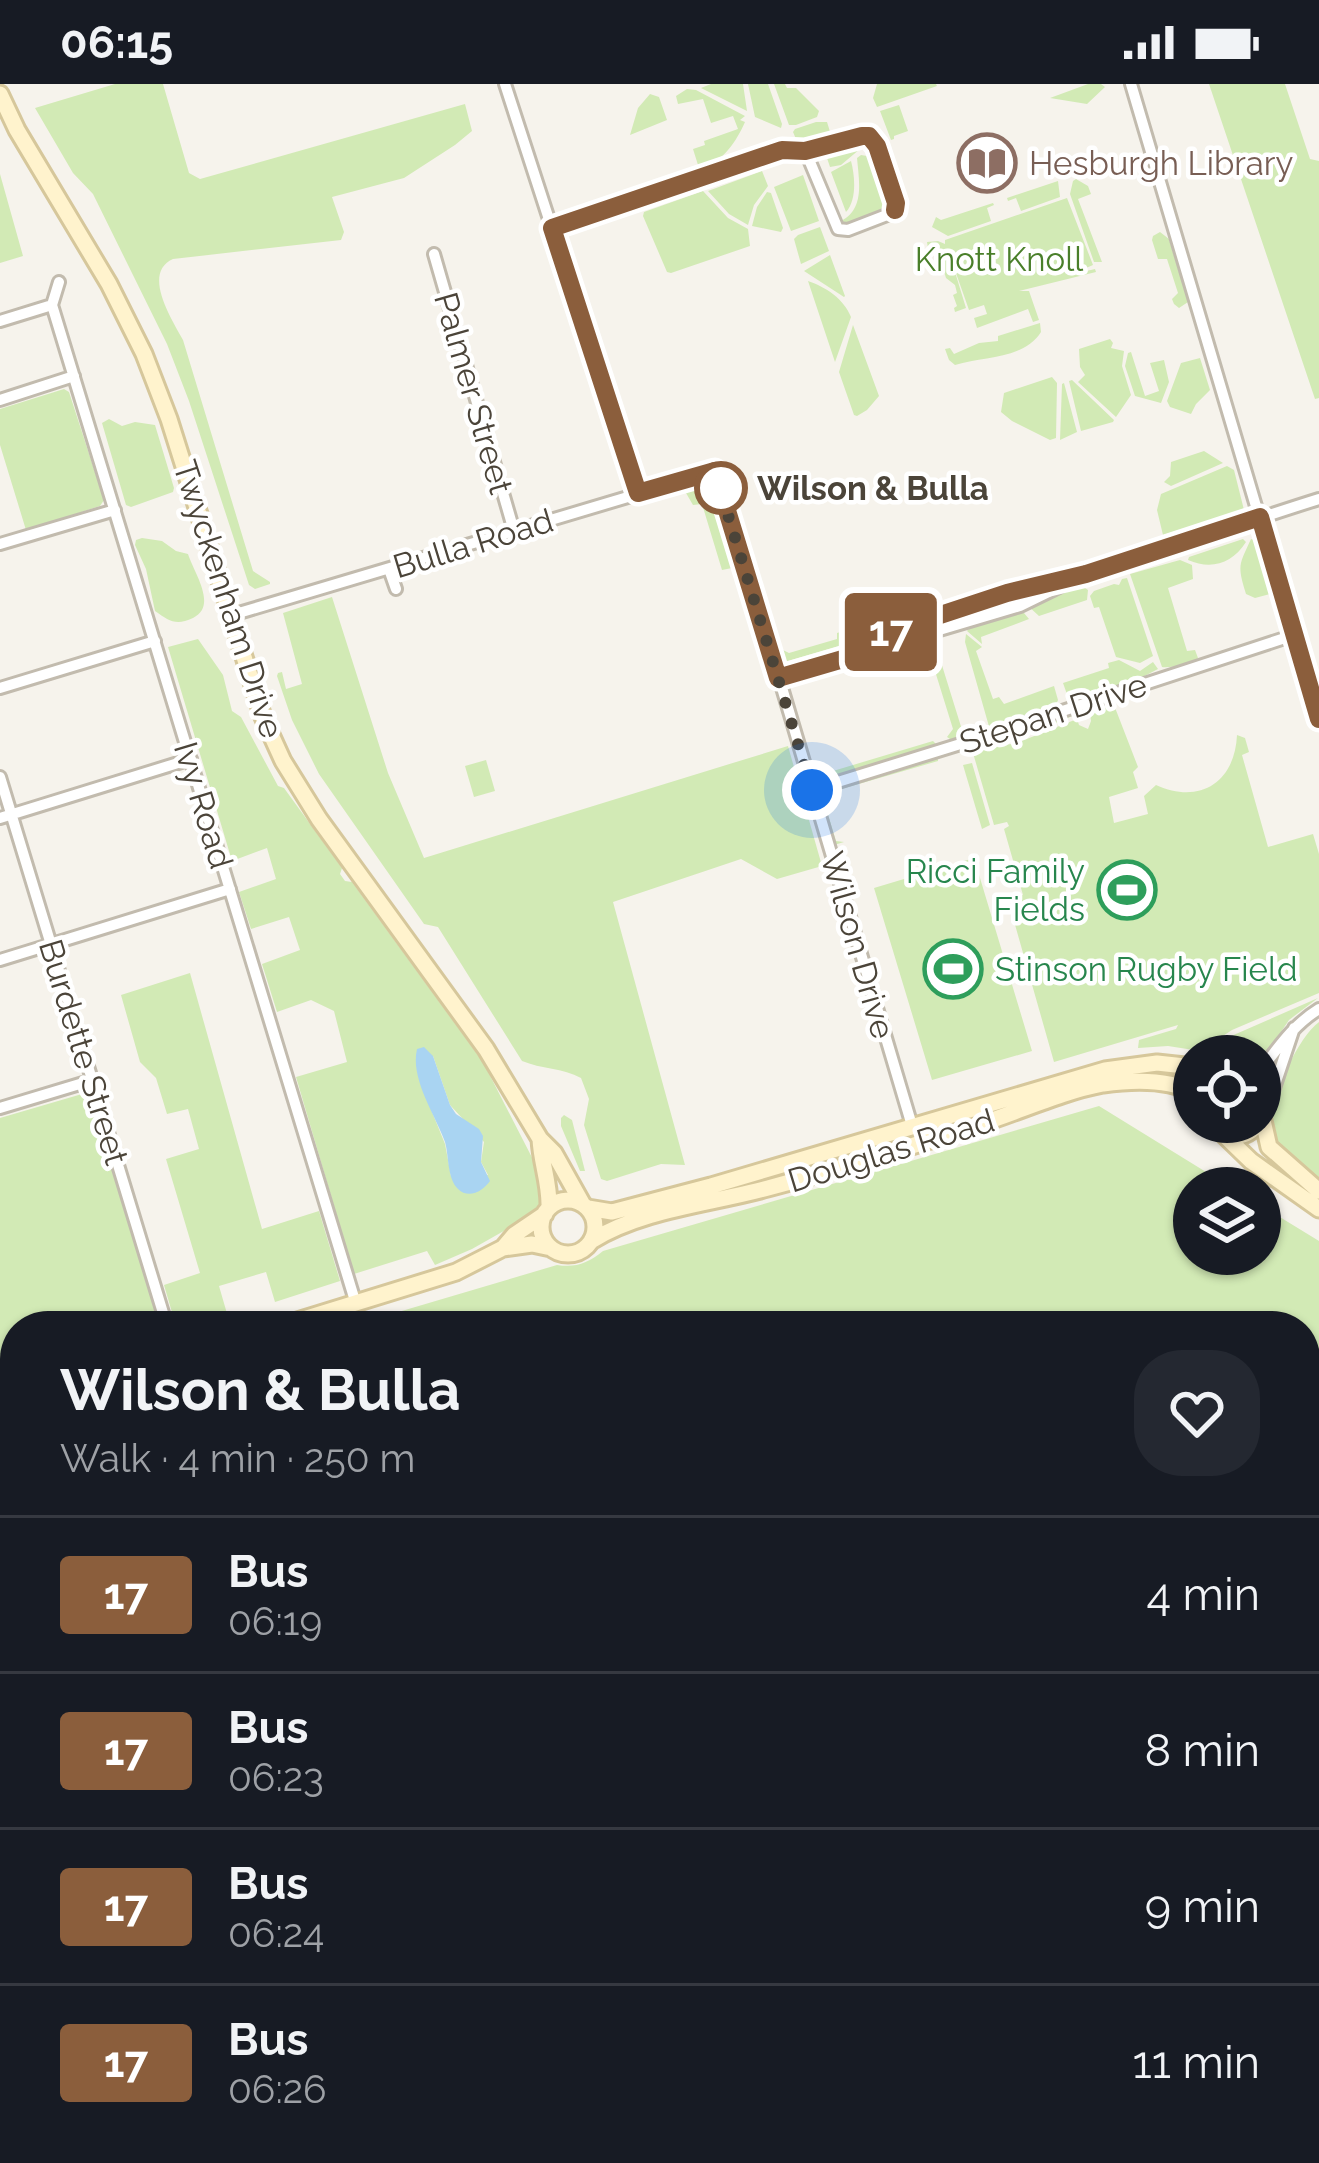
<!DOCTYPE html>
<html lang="en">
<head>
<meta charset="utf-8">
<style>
	body { margin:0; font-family:Raleway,sans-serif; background:#242831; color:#f1f3f6; height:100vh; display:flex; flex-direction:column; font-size:45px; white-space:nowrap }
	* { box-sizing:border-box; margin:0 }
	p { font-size:39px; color:#9ea1a6 }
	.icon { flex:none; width:66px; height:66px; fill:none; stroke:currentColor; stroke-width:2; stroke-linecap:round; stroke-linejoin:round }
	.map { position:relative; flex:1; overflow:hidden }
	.details { position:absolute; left:0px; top:1227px; width:1320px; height:852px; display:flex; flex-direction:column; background:#171b24; border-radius:48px 48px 0 0; box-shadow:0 3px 9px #0004 }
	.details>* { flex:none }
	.badge { padding:0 24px; border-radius:9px; font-size:42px; line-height:78px }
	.tools { position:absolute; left:1173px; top:951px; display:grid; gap:24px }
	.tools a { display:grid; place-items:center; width:108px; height:108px; border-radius:50%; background:#171b24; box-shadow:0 3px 9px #0004; font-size:60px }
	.you { position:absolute; width:60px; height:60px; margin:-30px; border:9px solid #fff; border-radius:50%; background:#1a73e8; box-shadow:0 0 0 18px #1a73e833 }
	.map>.badge { position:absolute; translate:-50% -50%; box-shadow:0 0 0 6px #fff }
	.round { display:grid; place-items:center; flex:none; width:126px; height:126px; border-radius:48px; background:#242831 }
	.overview { display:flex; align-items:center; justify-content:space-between; height:204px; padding:0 60px }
	h1 { font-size:57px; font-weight:700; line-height:90px }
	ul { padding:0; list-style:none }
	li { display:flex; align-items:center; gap:36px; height:156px; padding:0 60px; border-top:3px solid #363941 }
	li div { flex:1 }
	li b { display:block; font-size:45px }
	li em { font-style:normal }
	li .badge { min-width:132px; font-weight:700; text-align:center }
	.status { display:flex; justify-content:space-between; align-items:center; height:84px; padding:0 60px; background:#171b24; direction:ltr }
	.status svg { height:33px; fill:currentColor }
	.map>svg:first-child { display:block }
	.green { fill:#d2eab5; fill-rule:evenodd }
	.water { fill:#a9d4f2 }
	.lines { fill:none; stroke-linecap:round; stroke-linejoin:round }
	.stream { stroke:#a9d4f2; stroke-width:3 }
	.street-casing { stroke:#c2bbae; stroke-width:16 }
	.secondary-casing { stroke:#d6c79b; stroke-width:21 }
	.highway-casing { stroke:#e0a43c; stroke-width:24 }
	.street { stroke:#fff; stroke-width:10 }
	.secondary { stroke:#fff3cd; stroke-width:15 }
	.highway { stroke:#ffcf6e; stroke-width:18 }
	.line-casing { stroke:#fff; stroke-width:27 }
	.line { stroke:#8b5e3c; stroke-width:18 }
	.walk { stroke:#4b4439; stroke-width:12; stroke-dasharray:0 21.6 }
	.stop-dot { fill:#fff; stroke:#8b5e3c; stroke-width:6 }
	.labels { text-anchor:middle; stroke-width:9; stroke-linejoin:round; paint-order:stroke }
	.education-label { font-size:33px; fill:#785e54; stroke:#fff; text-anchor:start }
	.park-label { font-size:33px; fill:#4a7f2a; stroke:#fff }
	.street-label { font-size:33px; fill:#4b4439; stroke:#fff }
	.stop-label { font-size:33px; font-weight:bold; fill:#4b4439; stroke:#fff; text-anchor:start }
	.leisure-label { font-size:33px; fill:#27864d; stroke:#fff; text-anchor:end }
</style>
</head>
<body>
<div class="status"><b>06:15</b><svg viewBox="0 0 49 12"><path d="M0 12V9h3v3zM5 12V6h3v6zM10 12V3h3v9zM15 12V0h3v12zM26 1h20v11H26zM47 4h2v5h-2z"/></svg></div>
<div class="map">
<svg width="1319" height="2079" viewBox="0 0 1319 2079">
	<rect width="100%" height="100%" fill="#f6f3ec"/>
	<path class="green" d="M115,0H163L189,89L200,95L465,20L472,47L455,61L404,94L332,113L344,148L341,156L173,175C142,189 171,234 183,256L253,487L270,498V500L255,505L249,501L189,317L167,260L93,110L73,89L35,24Z
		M711,0H743L747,27L701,4Z
		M748,0H768L782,40L781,44L755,33Z
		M774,0H785L787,4H796L819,27L817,33L796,41H789Z
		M877,0H936L937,2L877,23L873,14Z
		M1088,0H1101L1105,3L1087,20L1050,14Z
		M1209,0H1285L1310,75L1319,77V314L1315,315Z
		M687,5L696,6L745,32L740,36L745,38C736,58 724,76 703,84L698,81L693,65L705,61L704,57L738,45L733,32L711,39L703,15L678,20L676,12Z
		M650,10L659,13L667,36L630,51L638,24Z
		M899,21L908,47L894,52V55L891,56L880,27Z
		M816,38H827L831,51L829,55L799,62L793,48L795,45Z
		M859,57H867L872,66L860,65L841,81L830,83L826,71L829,66Z
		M861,71L867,72L880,110L889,114C886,131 859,137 843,139L841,137C865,125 859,97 857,74Z
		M851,77C855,92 857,116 846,128L831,88Z
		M762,87L768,102L754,121L748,141L729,130L708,107Z
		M0,90L23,172L0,179Z
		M803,91L819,137L791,147L774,103Z
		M1076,95L1088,102L1091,110L1078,115L1102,178H1094L1070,110L1073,97Z
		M1058,97L1060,113L1021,127L1016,114L1008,117L1007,114Z
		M703,107L728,134L748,145L750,162L671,189L667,188L643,132L644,128Z
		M767,108L771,109L783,144L781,148L752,142L757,123Z
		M1067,114L1093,181L1070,191L1095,185L1096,188L1019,207H1029L1039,236L1033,238L1028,225L977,244L974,234L987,230L984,221L969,226L951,175L966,224L955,228L954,224L957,222L953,211L957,209L955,201L946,194L936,161L928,164L927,158L938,157L945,160V156Z
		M993,119L994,121L987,124L991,137L948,152L932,143L936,133L941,136Z
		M820,143L829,167L801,180L794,155L798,151Z
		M1160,148L1169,155L1188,218L1179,224L1174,220L1172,215L1178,209L1167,175H1158L1152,156L1153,152Z
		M830,171L845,212L844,213L804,187Z
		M808,197C826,203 844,215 851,233L835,278Z
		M1040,239L1041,248C1024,275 985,272 955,281L949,276L945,265L950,264L954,270L979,259L998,257V252Z
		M853,241L879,312L867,326L857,332L854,331L839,288Z
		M1110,255L1113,259L1111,264L1124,267L1122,282L1131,311L1116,333L1078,298L1085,291L1080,283L1079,265Z
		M1131,268L1145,312L1159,307L1150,279L1164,276L1169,298L1161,319L1135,312L1125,282L1128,269Z
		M1200,274L1210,306L1196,320L1191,330L1170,323L1167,317L1181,279Z
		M1052,293L1057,299L1056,354L1050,356L1012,337L1001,328L1004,309Z
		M1072,296L1114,336L1113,338L1081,347L1069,297Z
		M1064,299L1077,348L1060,356L1062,300Z
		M64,305L69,308L104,416L100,422L26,446L0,361V325Z
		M109,335L122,342L135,338L155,341L174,404L173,408L131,423L126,421L102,339Z
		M1204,367L1223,379L1171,402L1164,398L1170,392L1171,378Z
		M1227,382L1234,386L1244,426L1163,451L1157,426L1161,410Z
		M703,402L711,407L733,480L732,484L722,486L702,420L693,421L686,409Z
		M1250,443L1249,449L1154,481L1147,480L1156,473Z
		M142,454L162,457L176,467L188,470C194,489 218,522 193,534C176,542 169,537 155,527L146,485L135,461L136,456Z
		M1243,455L1246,458C1232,480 1211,486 1188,476L1189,473Z
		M1251,455L1254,456L1270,510L1255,514L1246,510C1237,481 1239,481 1251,455Z
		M1180,476L1192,481L1193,495L1168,504L1187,567L1195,566L1198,574L1195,578C1188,581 1169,584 1162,583L1130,490Z
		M1127,494L1153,572L1140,579L1116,573L1099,523L1094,524L1090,512L1094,507L1114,500L1119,501L1122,495Z
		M1079,500L1088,506L1087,516L1039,532L1027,521L1048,511Z
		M332,513L388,689L424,774L788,662L822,782L777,795L741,775L613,818L685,1081L661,1080L607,1097L601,1095L584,1041L589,1015L581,994C563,984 541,985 522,977L438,843L424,840L319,690L292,636L277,592L278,589L282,588L286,605L302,600L283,529Z
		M1013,527L1024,529L1029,535L981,553L982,560L967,547L971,542Z
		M923,528L919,535L850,567L793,584L783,582L848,562L892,537Z
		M844,547L847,549L849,559L781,579L773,559L778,558L779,564L789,569L837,555V549Z
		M966,550L982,563L976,567L993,615L999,613L1004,620L1054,602L1058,616L1055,623L990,646L965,558Z
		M198,555L223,591L232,627L241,633L278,702L284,704L342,784L340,790L345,797L352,798L483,978L542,1093L541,1121L534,1130L472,1165L435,1181L427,1167L354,1190L296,993L347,978L334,927L311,916L277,928L262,880L300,866L289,833L251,845L239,808L276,795L267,764L232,777L168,563ZM433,972L450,1021L484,1058L481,1078L488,1091L451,1092L445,1060L424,1008Z
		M936,562L963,649V654L953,657L947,653L953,645L930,571Z
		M1119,576L1140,587L1153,578L1158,585L1135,597L1073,618L1069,616L1063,599L1109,584L1108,579Z
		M1110,617L1013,656L994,658L972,665V662Z
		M1114,621L1138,683L1133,688L1138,704L1109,713L1114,739L1148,730L1144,712L1156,701C1200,721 1235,698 1237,651L1245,654L1249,668L1242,671L1268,763L1313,750L1319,770V909L1232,946L1200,967L1168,962L1138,964L1139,956L1176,945L1178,941L1054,978L1008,816L1023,811L1004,745L1009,742L1007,738L994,741L973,669L994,661L1014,660L1077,635L1079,641L1088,645L1091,637L1090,630Z
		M933,657L936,660L934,663L825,696L822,693L823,690Z
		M938,673V677L831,708L832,716L826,724L836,757L844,758L834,761C829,745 816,722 825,707Z
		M486,676L495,707L474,713L465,682Z
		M972,679L990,741L982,745L963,681Z
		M974,774L1032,967L932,996L874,804Z
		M190,889L262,1145L319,1127L340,1197L275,1218L266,1188L219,1202L228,1233L199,1242H176L164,1201L200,1189L166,1075L199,1065L188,1025L167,1030L156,994L140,978L121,911Z
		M1318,914L1289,936L1260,979V972H1205L1229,953Z
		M1319,938V1098C1306,1087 1284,1075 1276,1060C1260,1032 1295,956 1319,938Z
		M82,1010L91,1013L162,1242H15V1291L0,1295V1034Z
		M1099,1022L1232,1104H1194V1170H1260V1121L1319,1157V1474L1305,1479V1242H351L557,1181C576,1184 588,1179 603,1167Z
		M564,1031L572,1036L585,1087H580L561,1042V1034Z
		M15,1343V2064H1224L1227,2074L1207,2079H0V1347Z
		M1315,1681L1319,1693V1743L1305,1747V1685Z
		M1319,1864V1959L1305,1906V1868Z"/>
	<path class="water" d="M424,963L433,972L450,1021L456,1030L479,1045L483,1052L481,1078L490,1097C484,1106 469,1116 458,1105C447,1094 449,1072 445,1058C435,1030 410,995 417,965Z
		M1305,1309L1319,1311V1386L1305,1371Z
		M0,2024L15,2039V2064H60L78,2079H36L16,2066L0,2048Z"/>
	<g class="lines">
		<path class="stream" d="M0,1808L15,1815
			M1226,2064L1236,2070L1250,2072"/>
		<g class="street-casing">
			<path id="street" d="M505,0L638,409
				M1131,0L1319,635
				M552,144L782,66H805L862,52H869L877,62L896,119L892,129L848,146L838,145L805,66
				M434,170L514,447
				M52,221L356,1220
				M52,221L59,198
				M0,237L52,221
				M0,316L74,292
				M0,460L115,426
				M389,485L396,505
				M232,531L715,387L753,506L913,1045
				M843,575C917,526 1005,514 1088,489C1166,467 1242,439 1319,415
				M778,594L1020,522L1065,500
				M0,604L155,557
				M0,693L167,1242
				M812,706L983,653L1294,551
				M0,734L191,675
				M0,876L230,805
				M1260,987C1278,964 1293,941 1319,925
				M0,1024L93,996
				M1262,1027L1272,1010L1294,944
				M1315,1499L1319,1513
				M1305,1755L1319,1750"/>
		</g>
		<g class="secondary-casing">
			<path id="secondary" d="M0,10L17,46L109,200L144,270L169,335L263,633L283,677L319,735L486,965L540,1055L554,1069L582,1119
				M1262,1032L1269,1063L1319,1107
				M1214,1038C1226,1057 1247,1056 1259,1038
				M1221,1048L1251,1077L1319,1125
				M540,1055C541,1079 550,1099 549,1124
				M541 1143a27 27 0 1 1 54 0a27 27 0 1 1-54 0Z
				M588,1124L612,1128L711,1102L1105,986L1157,979L1194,983
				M591,1157C643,1125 710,1120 768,1104C839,1085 910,1063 980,1040C1021,1027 1061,1008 1103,1000C1131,996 1168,995 1194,1008
				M503,1164L532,1160L551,1164
				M281,1242L456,1188L503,1164L514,1151L545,1130
				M0,1325L15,1321"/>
		</g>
		<g class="highway-casing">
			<path id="highway" d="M1286,2079L1319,2071"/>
		</g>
		<use href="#street" class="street"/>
		<use href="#secondary" class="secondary"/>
		<use href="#highway" class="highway"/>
	</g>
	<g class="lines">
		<g class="line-casing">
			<path id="line" d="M895,126L896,119L877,62L869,52H862L805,67L782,66L552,144L638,409L715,387L778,594L843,575L883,551L910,541L1007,509L1086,490L1260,433L1319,635"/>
		</g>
		<use href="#line" class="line"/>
		<path class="walk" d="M721,404L718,398L812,706"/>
	</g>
	<defs>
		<g id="library-ring" transform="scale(3)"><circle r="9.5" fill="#fff" stroke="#8d6e63" stroke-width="1.5"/><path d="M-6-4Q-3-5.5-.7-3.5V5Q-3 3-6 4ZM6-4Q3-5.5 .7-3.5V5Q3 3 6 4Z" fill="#8d6e63"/></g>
		<g id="stadium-ring" transform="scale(3)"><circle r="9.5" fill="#fff" stroke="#2e9e5b" stroke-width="1.5"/><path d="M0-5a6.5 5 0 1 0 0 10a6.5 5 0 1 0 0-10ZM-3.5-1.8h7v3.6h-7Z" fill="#2e9e5b"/></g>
	</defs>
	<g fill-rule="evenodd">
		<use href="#library-ring" x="987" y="79"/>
		<use href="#stadium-ring" x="1127" y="806"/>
		<use href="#stadium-ring" x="953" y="885"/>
	</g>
	<circle class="stop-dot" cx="721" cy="404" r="24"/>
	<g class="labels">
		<g class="education-label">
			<text x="1029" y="91">Hesburgh Library</text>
		</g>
		<g class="park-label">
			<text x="999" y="187">Knott Knoll</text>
		</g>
		<g class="street-label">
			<text transform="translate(474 309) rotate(74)" y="12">Palmer Street</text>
			<text transform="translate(473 459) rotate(-17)" y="12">Bulla Road</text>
			<text transform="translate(229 515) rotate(72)" y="12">Twyckenham Drive</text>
			<text transform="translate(1053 629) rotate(-18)" y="12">Stepan Drive</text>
			<text transform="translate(204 721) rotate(73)" y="12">Ivy Road</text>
			<text transform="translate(858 861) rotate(74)" y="12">Wilson Drive</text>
			<text transform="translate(84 968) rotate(73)" y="12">Burdette Street</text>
			<text transform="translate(891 1066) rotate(-17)" y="12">Douglas Road</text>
		</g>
		<g class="stop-label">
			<text x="757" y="416">Wilson &amp; Bulla</text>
		</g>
		<g class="leisure-label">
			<text x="1085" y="799">Ricci Family<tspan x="1085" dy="38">Fields</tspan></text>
			<text x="995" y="897" text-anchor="start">Stinson Rugby Field</text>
		</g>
	</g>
</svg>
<div class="tools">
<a><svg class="icon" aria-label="locate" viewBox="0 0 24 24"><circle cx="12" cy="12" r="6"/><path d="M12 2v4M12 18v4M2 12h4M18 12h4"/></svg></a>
<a><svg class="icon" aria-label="layers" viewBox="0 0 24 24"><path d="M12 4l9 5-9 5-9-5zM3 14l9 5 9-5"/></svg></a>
</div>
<div class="you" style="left:812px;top:706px"></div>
<b class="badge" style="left:891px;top:548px;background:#8b5e3c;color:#fff">17</b>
<section class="details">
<div class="overview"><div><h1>Wilson &amp; Bulla</h1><p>Walk · 4 min · 250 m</p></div><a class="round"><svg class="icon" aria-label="heart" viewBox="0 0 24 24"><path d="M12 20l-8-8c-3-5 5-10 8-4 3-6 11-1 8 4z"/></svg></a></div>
<ul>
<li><span class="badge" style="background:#8b5e3c;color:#fff">17</span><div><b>Bus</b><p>06:19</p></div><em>4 min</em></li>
<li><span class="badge" style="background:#8b5e3c;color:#fff">17</span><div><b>Bus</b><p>06:23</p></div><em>8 min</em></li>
<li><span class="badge" style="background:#8b5e3c;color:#fff">17</span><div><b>Bus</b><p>06:24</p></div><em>9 min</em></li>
<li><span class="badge" style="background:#8b5e3c;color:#fff">17</span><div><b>Bus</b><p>06:26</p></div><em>11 min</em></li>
</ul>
</section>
</div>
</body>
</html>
